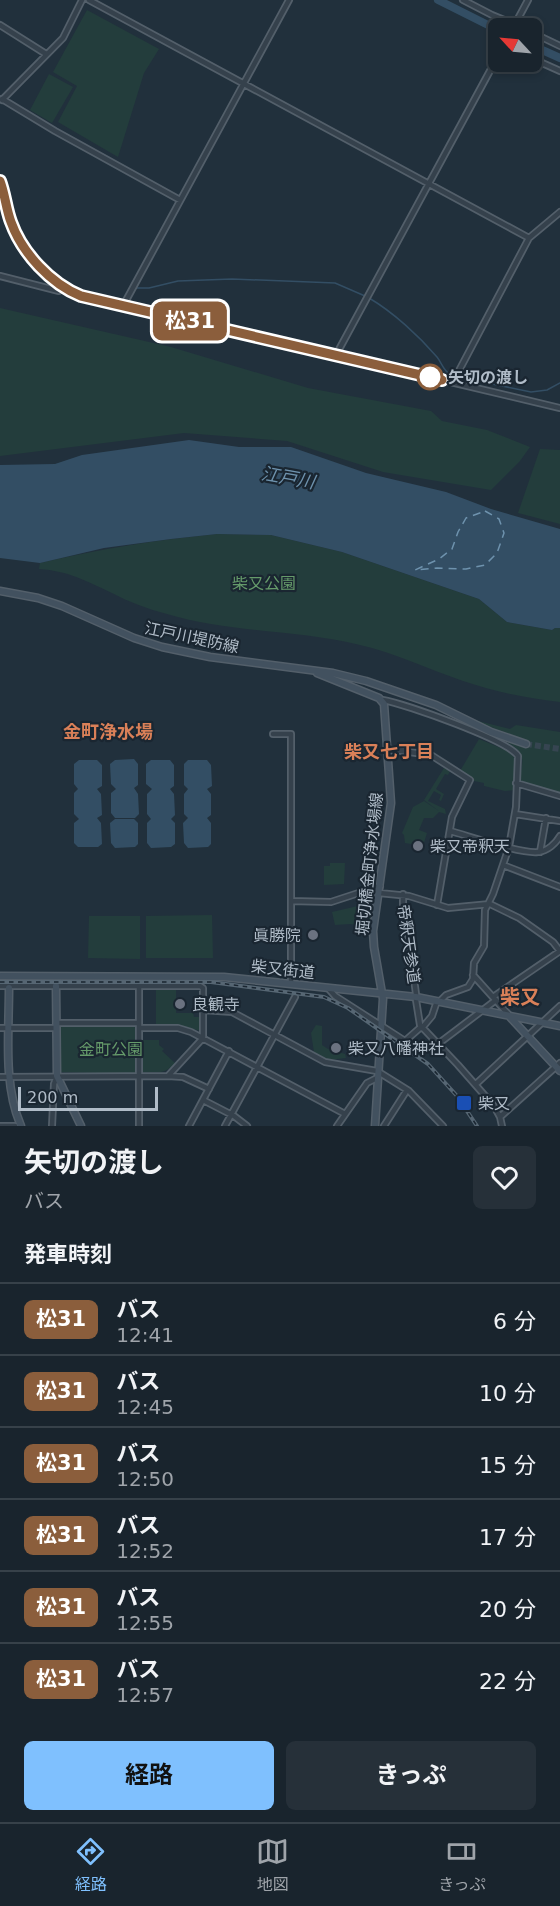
<!DOCTYPE html>
<html lang="ja">
<head>
<meta charset="utf-8">
<style>
	body { margin:0; font-family:"DejaVu Sans","Noto Sans JP",sans-serif; background:#263039; color:#f1f3f6; height:100vh; display:flex; flex-direction:column; font-size:22px; white-space:nowrap }
	* { box-sizing:border-box; margin:0 }
	p { font-size:20px; color:#9fa4aa }
	.icon { flex:none; width:33px; height:33px; fill:none; stroke:currentColor; stroke-width:2; stroke-linecap:round; stroke-linejoin:round }
	.map { position:relative; height:1126px; overflow:hidden }
	.sheet { display:flex; flex-direction:column; background:#19242d; flex:1 }
	.sheet>* { flex:none }
	.badge { padding:0 12px; border-radius:9px; font-size:21px; line-height:39px }
	.needle { width:39px; rotate:296deg }
	.controls { position:absolute; left:488px; top:18px; display:grid; gap:12px }
	.controls a { display:grid; place-items:center; width:54px; height:54px; border-radius:9px; background:#19242d; box-shadow:0 3px 9px #0003,0 0 0 2px #374149; font-size:30px }
	.scale { position:absolute; left:18px; bottom:15px; width:140px; box-sizing:border-box; padding-left:6px; border:3px solid #b0bcc8; border-top:0; font-size:16px; line-height:21px; white-space:nowrap; color:#b0bcc8; -webkit-text-stroke:4px #1a2631; paint-order:stroke }
	.map>.badge { position:absolute; translate:-50% -50%; box-shadow:0 0 0 3px #fff }
	h2 { padding:0 24px; font-size:22px; line-height:54px }
	.round { display:grid; place-items:center; flex:none; width:63px; height:63px; border-radius:9px; background:#263039 }
	.overview { display:flex; align-items:center; justify-content:space-between; height:102px; padding:0 24px }
	h1 { font-size:28px; font-weight:700; line-height:45px }
	.button { display:flex; gap:12px; margin-top:auto; padding:12px 24px }
	.button a { flex:1; height:69px; border-radius:9px; background:#7fc0fe; color:#111; font-size:24px; font-weight:700; line-height:69px; text-align:center }
	.button a+a { background:#263039; color:#f1f3f6 }
	ul { padding:0; list-style:none }
	li { display:flex; align-items:center; gap:18px; height:72px; padding:0 24px; border-top:2px solid #374149 }
	li div { flex:1 }
	li b { display:block; font-size:22px }
	li em { font-style:normal }
	li .badge { min-width:66px; font-weight:700; text-align:center }
	.tab-bar { display:flex; justify-content:space-around; align-items:center; height:84px; border-top:2px solid #374149; background:#19242d; font-size:16px; color:#9fa4aa }
	.tab-bar a { display:grid; justify-items:center; gap:3px }
	.tab-bar .selected { color:#7fc0fe }
	.map>svg:first-child { display:block }
	.green { fill:#233d3c }
	.water { fill:#334e64 }
	.lines { fill:none; stroke-linecap:round; stroke-linejoin:round }
	.stream { stroke:#334e64; stroke-width:1.5 }
	.river { stroke:#334e64; stroke-width:8 }
	.ferry { stroke:#6e92ad; stroke-width:1.5; stroke-dasharray:8 6; stroke-linecap:butt }
	.secondary-tunnel { stroke:#364551; stroke-width:6; stroke-dasharray:6 3; stroke-linecap:butt }
	.street-casing { stroke:#535f6a; stroke-width:8 }
	.secondary-casing { stroke:#535f6a; stroke-width:9 }
	.street { stroke:#35414c; stroke-width:4.5 }
	.secondary { stroke:#42515f; stroke-width:6 }
	.rail-casing { stroke:#566673; stroke-width:4 }
	.rail { stroke:#1a2631; stroke-width:1.5; stroke-dasharray:4.5; stroke-linecap:butt }
	.line-casing { stroke:#fff; stroke-width:14 }
	.line { stroke:#8b5e3c; stroke-width:9 }
	.stop-dot { fill:#fff; stroke:#8b5e3c; stroke-width:3 }
	.worship-dot { fill:#6b7280; stroke:#1a2631; stroke-width:2 }
	.transit-dot { fill:#1a4fb4; stroke:#1a2631; stroke-width:2 }
	.labels { text-anchor:middle; stroke-width:4.5; stroke-linejoin:round; paint-order:stroke }
	.stop-label { font-size:16px; font-weight:bold; fill:#b0bcc8; stroke:#1a2631; text-anchor:start }
	.park-label { font-size:16px; fill:#659a6a; stroke:#1a2631 }
	.street-label { font-size:16px; fill:#b0bcc8; stroke:#1a2631 }
	.poi-label { font-size:16px; fill:#b0bcc8; stroke:#1a2631; text-anchor:start }
	.water-label { font-size:18px; font-style:italic; fill:#6e92ad; stroke:#1a2631 }
	.neighbourhood-label { font-size:18px; font-weight:bold; fill:#da8058; stroke:#1a2631 }
	.quarter-label { font-size:20px; font-weight:bold; fill:#da8058; stroke:#1a2631 }
</style>
</head>
<body>
<div class="map">
<svg width="560" height="1126" viewBox="0 0 560 1126">
	<rect width="100%" height="100%" fill="#21303c"/>
	<path class="green" d="M87,10L159,49L144,73L118,157L58,122L77,86L53,72Z
		M49,74L73,87L52,123L30,110Z
		M0,308L171,347L308,388L431,411L442,421L487,430L530,447L520,461L491,490L383,472L287,441L184,433L0,456Z
		M540,449L560,450V524L518,513Z
		M217,534L271,535L342,552L479,599L507,622L552,630L555,628H560V702C525,698 496,692 463,681C428,669 395,653 360,645C297,629 229,633 167,614C148,609 129,602 112,593C86,581 69,571 39,569L40,563C99,549 157,540 217,534Z
		M478,721L510,729L516,725L560,732V794L519,780C524,758 526,753 505,741L527,747L528,741L477,722Z
		M479,739L508,751L517,760L514,772V790L505,791L484,786V783L474,781L460,771Z
		M444,768L450,771L448,775L445,774L436,789L444,794L441,801L439,800L441,795L434,791L428,801L445,809L446,814L439,812L433,818H424L419,830L427,833L423,846L405,843L404,835L402,833L413,807L424,801L439,811L424,800Z
		M330,863H345L344,884L324,885V866H330Z
		M362,905L372,906L369,927L350,924L335,925L332,912Z
		M212,915L213,958H146V916Z
		M89,916H140V959L88,958Z
		M156,988H176V1013H193L194,1017H201V1031L178,1025H156Z
		M64,1025H133L137,1030L136,1071L134,1074L61,1072L60,1028Z
		M316,1025L322,1026V1045L328,1049L345,1054L346,1058L328,1060L314,1052L311,1033Z
		M143,1040H159V1045L164,1049L162,1051L175,1063C164,1075 158,1072 143,1072Z"/>
	<path class="water" d="M189,440L239,447H291L366,473L446,492L491,509L560,529V628H555L552,630L507,622L479,599L342,552L271,535L217,534L171,539L104,548L40,563L0,558V465L55,464L82,455Z
		M134,759L138,764V785L134,788L138,794L139,814L135,818H115L111,813V793L116,789L111,784L110,764L115,760Z
		M79,760H97L102,765V786L97,789L101,794L102,815L97,818L101,823L102,844L98,847H78L74,843V823L79,819L74,814V793L78,789L74,784V764Z
		M151,760H170L174,765V786L170,789L174,794L175,815L171,819L175,823V844L171,847L151,848L147,843V823L151,819L147,814V794L152,789L146,784V764Z
		M188,760H207L211,765L212,786L207,789L211,794V815L207,818L211,823V844L208,847L188,848L184,843L183,823L188,818L184,814V794L188,789L184,785V764Z
		M115,819H134L138,823V844L135,847L115,848L111,843L110,823Z"/>
	<g class="lines">
		<path class="stream" d="M136,288H149L178,281L232,279L335,283L365,296
			M369,298C393,312 419,336 437,357C442,363 443,371 451,375
			M459,377L531,392L547,390L560,383"/>
		<path class="river" d="M438,0L498,30
			M531,45L560,58"/>
		<path class="ferry" d="M485,511L499,519L504,533L497,553L485,565L466,569L437,568L415,570L439,559L452,549L458,532L466,518Z"/>
		<path class="secondary-tunnel" d="M526,744L560,749"/>
		<g class="street-casing">
			<path id="street" d="M89,0L529,238
				M463,0L492,15L524,28
				M0,25L46,54
				M513,28L528,0
				M531,32L560,46
				M531,58L560,71
				M2,99L55,131L180,200
				M2,100L63,38L82,0
				M0,276L59,291L63,288
				M123,306L289,0
				M336,355L498,56
				M442,380L560,408
				M453,382L529,238L560,212
				M383,700C405,704 508,740 518,756L516,807L509,847L493,894L485,910L484,946L474,963L473,979L468,987L446,995L439,1002
				M273,734H291V984
				M387,749L431,755L470,780L452,817L437,905
				M516,783L560,796
				M515,814L560,821
				M450,831C469,836 520,854 538,852C548,851 556,843 560,836
				M540,852L546,818
				M503,865L560,887
				M379,893L409,896L448,908L490,904L519,918L553,942L560,951
				M403,894V917L408,934L416,994
				M291,901L331,902L380,886
				M473,975L509,1015
				M0,986H200L203,988V1038L168,1076L0,1077
				M139,986V1126
				M328,988L335,996L405,1041L421,1027
				M493,997L560,951
				M416,1000L420,1025L458,1065L494,1106L500,1117L502,1126
				M203,1010L232,1012L325,1062L377,1071L409,1091L443,1126
				M56,1023H139
				M0,1028H56
				M139,1028H178L191,1032L345,1114
				M422,1028L432,1016L437,1001
				M438,1044L496,1000
				M168,1076L183,1077L209,1089
				M476,1084L560,1006
				M203,1100L234,1116L247,1126
				M500,1117L560,1063
				M0,1126H15
				M52,1126L54,1084L57,1076
				M189,1126L229,1051
				M225,1126L295,997
				M337,1126L367,1083L377,1078
				M384,1126L407,1090"/>
		</g>
		<g class="secondary-casing">
			<path id="secondary" d="M0,591L38,598L62,606L134,638L162,647L210,657L333,673L366,681L436,705L491,732L526,744
				M317,673L379,698L384,704L391,803L373,931L374,947L383,999L375,1126
				M0,976L224,977L416,997L560,1026
				M56,986L57,1076L81,1126
				M9,988C9,1033 3,1085 21,1126
				M509,1016L560,1071"/>
		</g>
		<use href="#street" class="street"/>
		<use href="#secondary" class="secondary"/>
		<g class="rail-casing">
			<path id="rail" d="M0,982H211L324,997L348,1008L428,1064L457,1096L477,1126"/>
		</g>
		<use href="#rail" class="rail"/>
	</g>
	<g class="lines">
		<g class="line-casing">
			<path id="line" d="M0,181C5,194 6,209 11,222C22,253 51,284 81,296L442,380"/>
		</g>
		<use href="#line" class="line"/>
	</g>
	<circle class="stop-dot" cx="430" cy="377" r="12"/>
	<g class="worship-dot">
		<circle cx="418" cy="846" r="6"/>
		<circle cx="313" cy="935" r="6"/>
		<circle cx="180" cy="1004" r="6"/>
		<circle cx="336" cy="1048" r="6"/>
	</g>
	<rect class="transit-dot" x="456" y="1095" width="16" height="16" rx="3"/>
	<g class="labels">
		<g class="stop-label">
			<text x="448" y="383">矢切の渡し</text>
		</g>
		<g class="park-label">
			<text x="264" y="589">柴又公園</text>
			<text x="111" y="1055">金町公園</text>
		</g>
		<g class="street-label">
			<text transform="translate(192 637) rotate(12)" y="6">江戸川堤防線</text>
			<text transform="translate(369 864) rotate(-84)" y="6">堀切橋金町浄水場線</text>
			<text transform="translate(409 944) rotate(82)" y="6">帝釈天参道</text>
			<text transform="translate(283 969) rotate(6)" y="6">柴又街道</text>
		</g>
		<g class="poi-label">
			<text x="430" y="852">柴又帝釈天</text>
			<text x="301" y="941" text-anchor="end">眞勝院</text>
			<text x="192" y="1010">良観寺</text>
			<text x="348" y="1054">柴又八幡神社</text>
			<text x="478" y="1109">柴又</text>
		</g>
		<g class="water-label">
			<text transform="translate(288 478) rotate(10)" y="6">江戸川</text>
		</g>
		<g class="neighbourhood-label">
			<text x="108" y="738">金町浄水場</text>
			<text x="389" y="758">柴又七丁目</text>
		</g>
		<g class="quarter-label">
			<text x="520" y="1004">柴又</text>
		</g>
	</g>
</svg>
<div class="controls">
<a><svg class="needle" viewBox="-14 -14 28 28"><path d="M0-13l5 13h-10z" fill="#e53935"/><path d="M0 13l5-13h-10z" fill="#9fa4aa"/></svg></a>
</div>
<div class="scale">200 m</div>
<b class="badge" style="left:190px;top:321px;background:#8b5e3c;color:#fff">松31</b>
</div>
<section class="sheet">
<div class="overview"><div><h1>矢切の渡し</h1><p>バス</p></div><a class="round"><svg class="icon" aria-label="heart" viewBox="0 0 24 24"><path d="M12 20l-8-8c-3-5 5-10 8-4 3-6 11-1 8 4z"/></svg></a></div>
<h2>発車時刻</h2>
<ul>
<li><span class="badge" style="background:#8b5e3c;color:#fff">松31</span><div><b>バス</b><p>12:41</p></div><em>6 分</em></li>
<li><span class="badge" style="background:#8b5e3c;color:#fff">松31</span><div><b>バス</b><p>12:45</p></div><em>10 分</em></li>
<li><span class="badge" style="background:#8b5e3c;color:#fff">松31</span><div><b>バス</b><p>12:50</p></div><em>15 分</em></li>
<li><span class="badge" style="background:#8b5e3c;color:#fff">松31</span><div><b>バス</b><p>12:52</p></div><em>17 分</em></li>
<li><span class="badge" style="background:#8b5e3c;color:#fff">松31</span><div><b>バス</b><p>12:55</p></div><em>20 分</em></li>
<li><span class="badge" style="background:#8b5e3c;color:#fff">松31</span><div><b>バス</b><p>12:57</p></div><em>22 分</em></li>
</ul>
<div class="button"><a>経路</a><a>きっぷ</a></div>
</section>
<nav class="tab-bar">
<a class="selected"><svg class="icon" aria-label="directions" viewBox="0 0 24 24"><path d="M12 3l9 9-9 9-9-9zM9 14v-3h6M13 9l2 2-2 2"/></svg>経路</a>
<a><svg class="icon" aria-label="map" viewBox="0 0 24 24"><path d="M3 6l6-2 6 2 6-2v14l-6 2-6-2-6 2zM9 4v14M15 6v14"/></svg>地図</a>
<a><svg class="icon" aria-label="tickets" viewBox="0 0 24 24"><path d="M3 7h18v10H3zM15 7v10"/></svg>きっぷ</a>
</nav>
</body>
</html>
